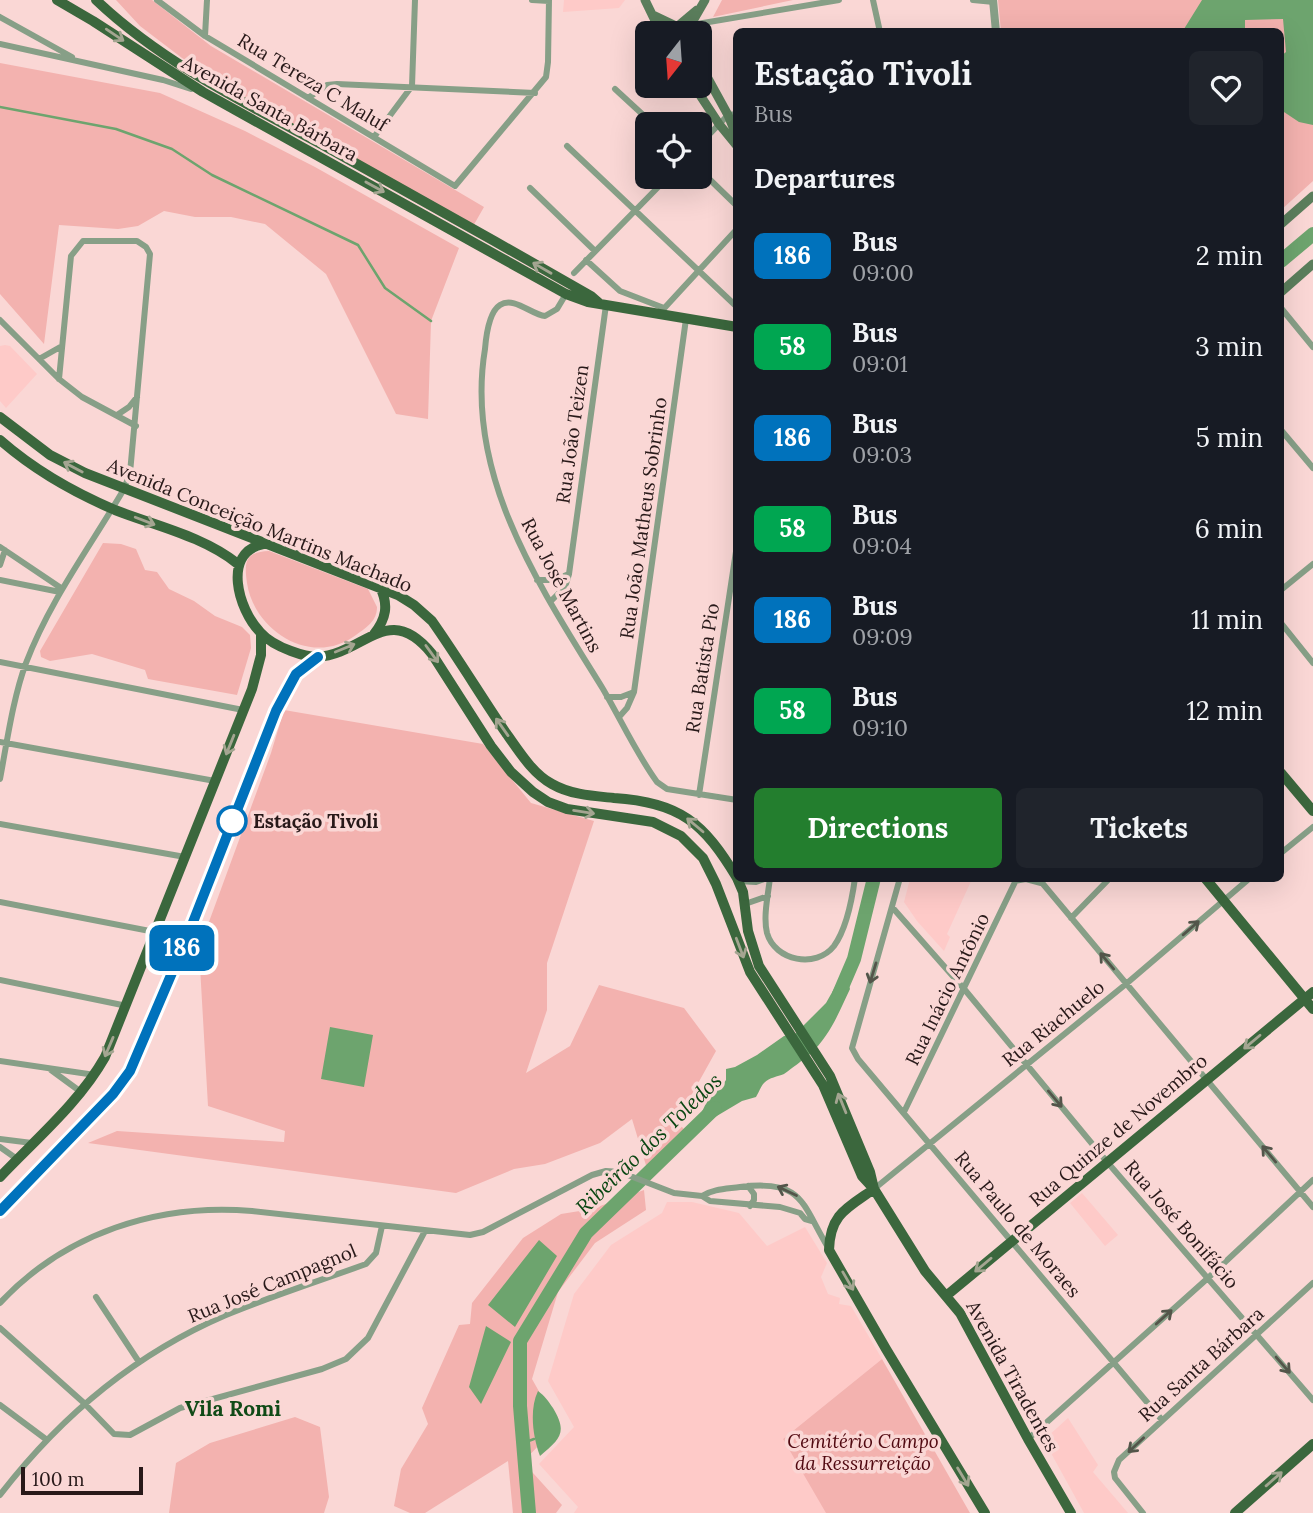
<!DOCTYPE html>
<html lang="en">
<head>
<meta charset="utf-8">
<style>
	body { margin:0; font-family:Lora,serif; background:#20242c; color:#f1f3f6; height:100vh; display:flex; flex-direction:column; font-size:26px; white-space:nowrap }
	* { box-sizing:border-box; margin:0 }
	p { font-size:23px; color:#9ea1a6 }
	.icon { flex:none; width:38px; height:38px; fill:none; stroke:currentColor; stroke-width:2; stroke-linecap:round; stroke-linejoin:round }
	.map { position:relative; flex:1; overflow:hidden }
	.sheet { position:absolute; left:733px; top:28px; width:551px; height:854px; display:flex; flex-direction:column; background:#171b24; border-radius:10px; box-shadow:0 7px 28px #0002 }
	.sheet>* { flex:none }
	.badge { padding:0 14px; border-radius:10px; font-size:24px; line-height:46px }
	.needle { width:46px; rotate:197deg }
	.fabs { position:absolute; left:635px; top:21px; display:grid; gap:14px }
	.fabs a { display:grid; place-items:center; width:77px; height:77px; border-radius:10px; background:#171b24; box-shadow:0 7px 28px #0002; font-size:35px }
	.scale { position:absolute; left:21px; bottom:18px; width:122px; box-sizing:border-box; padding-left:7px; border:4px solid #281919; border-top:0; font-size:19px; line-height:24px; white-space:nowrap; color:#281919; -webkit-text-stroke:5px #fad7d5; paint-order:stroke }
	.map>.badge { position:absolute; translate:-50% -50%; box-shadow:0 0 0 4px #fff }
	h2 { padding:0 21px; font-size:26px; line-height:63px }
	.round { display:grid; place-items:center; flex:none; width:74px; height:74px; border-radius:10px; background:#20242c }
	.overview { display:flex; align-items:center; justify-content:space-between; height:119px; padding:0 21px }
	h1 { font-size:33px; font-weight:700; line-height:52px }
	.action { display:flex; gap:14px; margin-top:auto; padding:14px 21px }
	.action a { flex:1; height:80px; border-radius:10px; background:#237e2e; color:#fff; font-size:28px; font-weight:700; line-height:80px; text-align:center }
	.action a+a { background:#20242c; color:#f1f3f6 }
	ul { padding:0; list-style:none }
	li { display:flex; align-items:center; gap:21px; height:91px; padding:0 21px }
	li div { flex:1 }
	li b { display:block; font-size:26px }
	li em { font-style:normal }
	li .badge { min-width:77px; font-weight:700; text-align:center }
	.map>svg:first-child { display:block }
	.built { fill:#fecac8 }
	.green { fill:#f3b2af }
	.water { fill:#6da46e }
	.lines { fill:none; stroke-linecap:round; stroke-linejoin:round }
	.stream { stroke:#6da46e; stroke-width:2.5 }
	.river { stroke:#6da46e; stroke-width:14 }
	.minor { stroke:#879f87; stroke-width:6 }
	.tertiary { stroke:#879f87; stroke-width:8 }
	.secondary { stroke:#5b7e5c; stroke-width:9 }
	.primary { stroke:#3b673d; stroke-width:10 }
	.oneway { stroke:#a4a591 }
	.oneway2 { stroke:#53554a }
	.line-casing { stroke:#fff; stroke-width:16 }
	.line { stroke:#0072bc; stroke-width:10 }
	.stop-dot { fill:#fff; stroke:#0072bc; stroke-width:3.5 }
	.labels { text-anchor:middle; stroke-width:7; stroke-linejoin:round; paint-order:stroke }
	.street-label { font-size:19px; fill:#281919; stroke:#fad7d5 }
	.stop-label { font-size:19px; font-weight:bold; fill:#281919; stroke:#fad7d5; text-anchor:start }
	.park-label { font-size:19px; font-style:italic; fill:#500810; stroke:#fad7d5 }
	.water-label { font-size:21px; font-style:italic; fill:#094612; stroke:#fad7d5 }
	.neighbourhood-label { font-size:21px; font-weight:bold; fill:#104a17; stroke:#fad7d5 }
</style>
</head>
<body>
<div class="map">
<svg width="1313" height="1513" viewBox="0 0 1313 1513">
	<rect width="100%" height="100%" fill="#fad7d5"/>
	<path class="built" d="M564,0H625L619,8L563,12Z
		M5,345L10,346L37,374L6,408L0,401V346Z
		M910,879H972L947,934L950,937L944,951L917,921L904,902Z
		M1082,1193L1118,1235L1105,1246L1070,1203Z
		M667,1202H692L739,1213L767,1246L805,1227L827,1263L821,1277L828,1294L840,1298L839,1304L851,1306L882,1359L783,1439L827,1513H574L578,1507L539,1464L574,1427L548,1381L574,1294L611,1245L662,1213Z
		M1068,1418L1098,1465L1093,1472L1128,1513H1084L1046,1444L1047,1437Z"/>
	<path class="green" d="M116,0H152L211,46L484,207L472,228L251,101L182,58L140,26Z
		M722,0H793L713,17Z
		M998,0H1313V181L1281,210V32L1001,31Z
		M0,63L160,93L245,131L315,167L459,248L431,321L428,419L396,414L326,274L265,224L231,217H195L164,211L138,226L118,229L59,225L44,344L0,294Z
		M103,543L121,544L136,549L145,570L157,572L169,589L194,601L215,616L242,627L250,635L251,648L237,695L148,679L145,670L92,654L50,661L41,657L40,651Z
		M269,551L368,589L377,607C377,621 367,627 356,635C312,668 254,631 247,583C244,562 245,552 269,551Z
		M284,710L483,744L531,803L594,821L547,963V1010L526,1073L570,1046L599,985L684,1008L716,1051L677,1121L688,1134L648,1172L632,1119L600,1143L545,1164L514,1169L456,1193L88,1143L117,1131L284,1142L285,1131L208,1106L199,949L271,753Z
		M644,1190L646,1210L595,1243L558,1292L532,1379L558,1425L523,1462L562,1505L556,1513H513L508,1461L425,1513H410L394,1506L401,1469L428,1424L422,1408L459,1325L470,1324L472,1303L523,1238L561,1214L592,1209Z
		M882,1359L970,1513H826L783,1439Z
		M295,1417L320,1427L329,1497L324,1513H169L176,1463L210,1443Z"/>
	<path class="water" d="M1202,0H1313V125L1299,122L1281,110V56L1286,52L1283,19L1245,20V31H1179L1184,29Z
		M846,977L850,989C839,1012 830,1036 810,1054C807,1057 787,1072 784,1074C777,1077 770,1077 764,1083C761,1086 759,1092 756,1097L742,1101L705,1123L700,1116L715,1084L721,1087L726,1080V1069L735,1067L757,1055L784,1036L794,1035L826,1003L839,980Z
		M330,1027L373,1035L364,1087L321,1079Z
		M539,1240L557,1256L515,1327L488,1305Z
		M486,1326L511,1342L481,1404L469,1387Z
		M538,1391C545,1396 548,1401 553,1408C568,1433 560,1439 540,1456C533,1437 529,1410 538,1391Z"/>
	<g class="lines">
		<path class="stream" d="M0,107L116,129L172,149L212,175L358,245L385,288L431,321
			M523,1443L534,1439"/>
		<path class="river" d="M1281,261L1313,234
			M839,994L854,959L874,878
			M529,1513L520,1406V1341L586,1233L715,1108"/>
		<path class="minor" d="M157,0L205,36L455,186L546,77L548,62L549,0
			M532,0L549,1
			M873,0L880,32
			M973,0L994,2
			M0,17L72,57
			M691,25L839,0
			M205,36L207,0
			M0,44L163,80L191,89
			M615,89L653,124
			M308,98L327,85L337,84L535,93
			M374,137L412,86L415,0
			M700,144L728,115L737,114
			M567,146L737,307
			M700,170L737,206
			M530,188L595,251
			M586,260L620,291L664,308
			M574,273L668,177
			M566,294L557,309L545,316C532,315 514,296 500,305C489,312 486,337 485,349C464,475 540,587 603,689C621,720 636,753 657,782L667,789L737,800
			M1281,308L1313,347
			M658,315L737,229
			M0,320L59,379L82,397L136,426
			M39,359L62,346
			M117,415L129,407L137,397
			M1281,430L1313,468
			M0,547L61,588
			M0,565L5,550
			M0,580L60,592
			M537,580H554L569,574
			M1281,590L1313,564
			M550,602L565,587L569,574L606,305
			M1281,623L1313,663
			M0,662L243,710
			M607,697H621L634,692
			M619,717L627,708L634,692L686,319
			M0,742L215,781
			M0,779C7,742 13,698 26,663C50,600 90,547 124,489L130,473L150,254L146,247L137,241H83L71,256L59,379
			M699,795L737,545
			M0,824L185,857
			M1281,853L1313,827
			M770,878C768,895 763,917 767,933C775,961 816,969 834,946C847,928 852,900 855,878
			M900,878L852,1048L858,1059L1162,1420
			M1038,878L1313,1207
			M738,881L756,882L767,878
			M1015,881L1026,879L1041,883
			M0,902L155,932
			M745,904L768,896
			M892,907L965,990L1108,1163L1313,1400
			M1071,918L1110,878
			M0,980L127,1006
			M0,1061L95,1075
			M51,1070L81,1092
			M904,1112L1017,878
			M0,1139L32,1143
			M0,1147L17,1159
			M748,1186L754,1194V1200L750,1206
			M874,1189L1126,984L1250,878
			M702,1196C713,1189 726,1189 740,1187C804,1179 801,1203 829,1249
			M96,1297L139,1362
			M0,1303C65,1233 158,1203 252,1211L470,1235L483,1232L592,1175L606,1171L620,1172L674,1193L702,1196L710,1201L780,1207L800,1213L805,1219L812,1221
			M0,1328L84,1403L114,1434L130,1435L180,1408L322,1369L346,1359L368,1338L425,1231
			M0,1405L47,1440
			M1028,1439L1208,1278L1313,1180
			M0,1495C60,1417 135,1354 226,1315C272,1296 319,1281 366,1264L376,1253L382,1226
			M1143,1513L1115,1478L1114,1472L1119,1460L1313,1283"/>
		<path class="tertiary" d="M993,0L996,32"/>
		<path class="secondary" d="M645,0L661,33
			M653,15L674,25
			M678,26L697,10
			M686,33L705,0
			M700,64L728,115L737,137
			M694,86L719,124L737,146
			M1281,224L1313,196
			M1281,292L1313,264"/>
		<path class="primary" d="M57,0L93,21L203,92L566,294L588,302L737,327
			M96,0C161,62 245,103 323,145C413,195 502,245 591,296L599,303
			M0,417L50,455L85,473L398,595L414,605L432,621C458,658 481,696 506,733C519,751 532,773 552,784C571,795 594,796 614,798C680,802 704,823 737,878
			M0,440C33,469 75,493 115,510C156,526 203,536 238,564
			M263,544C222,553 238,609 260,632C268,641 280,647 291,651C299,654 309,657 317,657C365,654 388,600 432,654L491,746L511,772L533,792L548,802L567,809L653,822L681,836L703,858L716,884L750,972L823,1085L862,1176L874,1189L925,1271L960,1313L1028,1439L1071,1513
			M374,634C386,619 389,605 380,587
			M1281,773L1313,811
			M737,878L743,892L748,931L759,966L830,1076L870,1172L874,1189
			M1205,878L1313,1009
			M0,1177C36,1139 79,1103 105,1057L252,689L261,655V633
			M874,1189C847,1208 830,1214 829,1250L886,1349L985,1513
			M0,1211L112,1094L130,1071L186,940L276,711L296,674L318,657
			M946,1296L1313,992
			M1235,1513L1313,1444"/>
	</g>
	<defs><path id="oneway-shaft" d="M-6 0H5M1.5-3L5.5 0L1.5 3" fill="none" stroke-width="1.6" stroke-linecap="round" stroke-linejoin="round" transform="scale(1.75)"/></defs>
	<g class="oneway">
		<use href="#oneway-shaft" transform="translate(115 35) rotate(34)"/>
		<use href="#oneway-shaft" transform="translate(375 187) rotate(29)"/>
		<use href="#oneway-shaft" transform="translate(542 268) rotate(-150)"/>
		<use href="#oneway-shaft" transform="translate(73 467) rotate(-152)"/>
		<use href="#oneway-shaft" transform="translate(145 521) rotate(21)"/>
		<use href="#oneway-shaft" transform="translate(345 648) rotate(-22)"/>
		<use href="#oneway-shaft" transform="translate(432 654) rotate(54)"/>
		<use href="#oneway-shaft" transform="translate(502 727) rotate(-125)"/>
		<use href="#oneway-shaft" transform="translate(230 745) rotate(112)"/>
		<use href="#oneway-shaft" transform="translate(584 812) rotate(9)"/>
		<use href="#oneway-shaft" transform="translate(695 825) rotate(-140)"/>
		<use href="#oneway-shaft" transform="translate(740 948) rotate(69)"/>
		<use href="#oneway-shaft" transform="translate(1252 1042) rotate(140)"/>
		<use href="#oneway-shaft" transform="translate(109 1047) rotate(113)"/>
		<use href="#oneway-shaft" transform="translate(842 1103) rotate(-112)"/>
		<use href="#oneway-shaft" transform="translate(983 1265) rotate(140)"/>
		<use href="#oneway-shaft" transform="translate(848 1281) rotate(60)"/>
		<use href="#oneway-shaft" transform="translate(963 1477) rotate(59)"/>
		<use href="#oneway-shaft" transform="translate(1274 1479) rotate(-41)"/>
	</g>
	<g class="oneway2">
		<use href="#oneway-shaft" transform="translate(1191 928) rotate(-41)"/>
		<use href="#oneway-shaft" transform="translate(1107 961) rotate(-130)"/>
		<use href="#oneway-shaft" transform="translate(873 973) rotate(107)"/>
		<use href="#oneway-shaft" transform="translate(1055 1099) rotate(50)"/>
		<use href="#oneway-shaft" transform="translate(1269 1154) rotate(-130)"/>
		<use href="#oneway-shaft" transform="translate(787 1191) rotate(-155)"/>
		<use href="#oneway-shaft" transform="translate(1164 1317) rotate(-42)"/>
		<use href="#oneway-shaft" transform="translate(1283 1365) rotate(49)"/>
		<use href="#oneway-shaft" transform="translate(1136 1445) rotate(137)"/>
	</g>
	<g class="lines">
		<g class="line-casing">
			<path id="line" d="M0,1211L113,1094L130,1071L186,940L276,711L296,674L318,657"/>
		</g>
		<use href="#line" class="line"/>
	</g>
	<circle class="stop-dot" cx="232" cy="821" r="14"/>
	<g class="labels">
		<g class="street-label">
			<text transform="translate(313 82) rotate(31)" y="7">Rua Tereza C Maluf</text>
			<text transform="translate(270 108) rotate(29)" y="7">Avenida Santa Bárbara</text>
			<text transform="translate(572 434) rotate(-82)" y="7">Rua João Teizen</text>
			<text transform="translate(643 518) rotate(-82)" y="7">Rua João Matheus Sobrinho</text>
			<text transform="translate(260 525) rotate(22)" y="7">Avenida Conceição Martins Machado</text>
			<text transform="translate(562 585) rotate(62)" y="7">Rua José Martins</text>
			<text transform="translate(702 668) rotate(-81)" y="7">Rua Batista Pio</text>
			<text transform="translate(947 989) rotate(-64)" y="7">Rua Inácio Antônio</text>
			<text transform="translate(1053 1023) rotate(-39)" y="7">Rua Riachuelo</text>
			<text transform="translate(1118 1130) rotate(-40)" y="7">Rua Quinze de Novembro</text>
			<text transform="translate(1018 1224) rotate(50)" y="7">Rua Paulo de Moraes</text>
			<text transform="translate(1182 1224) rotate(49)" y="7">Rua José Bonifácio</text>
			<text transform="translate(272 1283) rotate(-22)" y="7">Rua José Campagnol</text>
			<text transform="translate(1201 1364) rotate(-42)" y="7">Rua Santa Bárbara</text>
			<text transform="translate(1013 1376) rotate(61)" y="7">Avenida Tiradentes</text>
		</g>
		<g class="stop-label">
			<text x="253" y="828">Estação Tivoli</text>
		</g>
		<g class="park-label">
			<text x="863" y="1448">Cemitério Campo<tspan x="863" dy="22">da Ressurreição</tspan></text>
		</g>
		<g class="water-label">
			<text transform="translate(649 1144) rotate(-44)" y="7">Ribeirão dos Toledos</text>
		</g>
		<g class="neighbourhood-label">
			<text x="233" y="1416">Vila Romi</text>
		</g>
	</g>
</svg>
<div class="fabs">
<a><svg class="needle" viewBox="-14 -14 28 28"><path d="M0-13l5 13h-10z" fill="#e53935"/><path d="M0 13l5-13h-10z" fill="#9ea1a6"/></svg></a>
<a><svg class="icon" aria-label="locate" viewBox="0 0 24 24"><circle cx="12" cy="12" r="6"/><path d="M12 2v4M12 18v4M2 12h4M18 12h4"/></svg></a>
</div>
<div class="scale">100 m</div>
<b class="badge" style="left:182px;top:948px;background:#0072bc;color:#fff">186</b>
<section class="sheet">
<div class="overview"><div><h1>Estação Tivoli</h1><p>Bus</p></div><a class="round"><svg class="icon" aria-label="heart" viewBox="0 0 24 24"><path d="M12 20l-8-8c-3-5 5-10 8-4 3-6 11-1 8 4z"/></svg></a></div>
<h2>Departures</h2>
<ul>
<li><span class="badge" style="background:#0072bc;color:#fff">186</span><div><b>Bus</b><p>09:00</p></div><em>2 min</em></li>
<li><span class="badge" style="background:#00a651;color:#fff">58</span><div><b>Bus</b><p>09:01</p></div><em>3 min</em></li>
<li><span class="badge" style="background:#0072bc;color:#fff">186</span><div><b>Bus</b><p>09:03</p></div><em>5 min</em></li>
<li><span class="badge" style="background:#00a651;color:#fff">58</span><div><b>Bus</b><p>09:04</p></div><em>6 min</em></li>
<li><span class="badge" style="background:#0072bc;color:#fff">186</span><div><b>Bus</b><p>09:09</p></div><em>11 min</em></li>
<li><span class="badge" style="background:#00a651;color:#fff">58</span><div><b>Bus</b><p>09:10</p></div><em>12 min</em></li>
</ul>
<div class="action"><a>Directions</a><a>Tickets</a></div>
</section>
</div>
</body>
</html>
